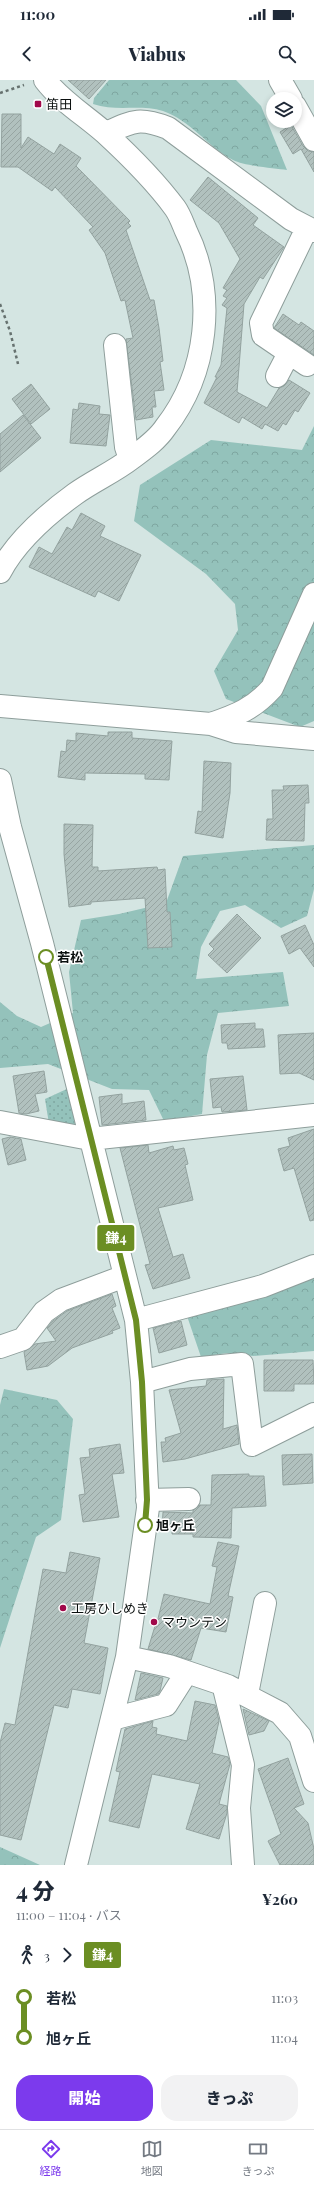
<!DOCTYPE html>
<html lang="ja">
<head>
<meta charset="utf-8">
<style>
	body { margin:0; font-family:"Playfair Display","Noto Sans JP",serif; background:#f2f2f3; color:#1f2937; height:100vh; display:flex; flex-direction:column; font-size:15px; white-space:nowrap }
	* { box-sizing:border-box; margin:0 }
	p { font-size:13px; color:#747a83 }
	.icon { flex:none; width:22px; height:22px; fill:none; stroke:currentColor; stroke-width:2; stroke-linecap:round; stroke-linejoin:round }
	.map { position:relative; height:1785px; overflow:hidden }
	.sheet { display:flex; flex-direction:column; background:#fff; flex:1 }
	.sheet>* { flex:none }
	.badge { padding:0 8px; border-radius:3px; font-size:14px; line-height:26px }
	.buttons { position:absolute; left:266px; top:12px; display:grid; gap:8px }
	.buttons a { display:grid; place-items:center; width:36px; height:36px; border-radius:50%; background:#fff; box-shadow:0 2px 6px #0003; font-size:20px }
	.map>.badge { position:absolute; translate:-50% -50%; box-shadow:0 0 0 2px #fff }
	.legs { display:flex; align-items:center; gap:6px; height:44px; padding:0 16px; font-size:13px }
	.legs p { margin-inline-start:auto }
	.overview { display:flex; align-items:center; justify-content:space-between; height:68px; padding:0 16px }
	h1 { font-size:22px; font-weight:800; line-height:30px }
	.primary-button { display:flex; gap:8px; margin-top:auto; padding:8px 16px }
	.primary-button a { flex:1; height:46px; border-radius:16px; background:#7c3aed; color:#fff; font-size:16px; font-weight:800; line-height:46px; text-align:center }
	.primary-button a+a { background:#f2f2f3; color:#1f2937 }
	ul { padding:0 16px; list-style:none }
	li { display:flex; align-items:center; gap:14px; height:40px; font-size:15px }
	li i { display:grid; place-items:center; width:6px; height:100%; margin:0 5px; background:currentColor }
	li i::after { content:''; width:10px; height:10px; margin:-5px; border:3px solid; border-radius:50%; background:#fff }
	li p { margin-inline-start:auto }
	li:first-child i { background:linear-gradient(#0000 50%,currentColor 0) }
	li:last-child i { background:linear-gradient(currentColor 50%,#0000 0) }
	.status { display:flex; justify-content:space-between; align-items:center; height:28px; padding:0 20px; background:#fff; direction:ltr }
	.status svg { height:11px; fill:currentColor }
	header { display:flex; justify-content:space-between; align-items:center; height:52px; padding:0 16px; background:#fff; font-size:18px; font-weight:800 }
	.tab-bar { display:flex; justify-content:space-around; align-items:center; height:56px; border-top:1px solid #e0e1e3; background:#fff; font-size:11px; color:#747a83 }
	.tab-bar a { display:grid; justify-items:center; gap:2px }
	.tab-bar .active { color:#7c3aed }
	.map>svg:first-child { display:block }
	.forest { fill:url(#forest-crowns) }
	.park { fill:url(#park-dots) }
	.building { fill:url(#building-hatch); stroke:#93a29f }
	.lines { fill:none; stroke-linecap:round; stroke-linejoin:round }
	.minor-casing { stroke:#8e9e9b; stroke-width:24 }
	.path { stroke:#66716f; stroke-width:2.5; stroke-dasharray:3 3; stroke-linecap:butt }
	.minor { stroke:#fff; stroke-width:22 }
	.line-1-casing { stroke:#fff; stroke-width:9 }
	.line-1 { stroke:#6b8e23; stroke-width:6 }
	.poi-dot { fill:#a1084a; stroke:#fff; stroke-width:1.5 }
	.stop-1-dot { fill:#fff; stroke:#6b8e23; stroke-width:2 }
	.labels { text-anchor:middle; stroke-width:3; stroke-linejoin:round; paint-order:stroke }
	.poi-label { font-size:13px; fill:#0a0f0e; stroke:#fff; text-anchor:start }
	.stop-label { font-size:13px; font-weight:bold; fill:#0a0f0e; stroke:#fff; text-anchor:start }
</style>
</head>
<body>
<div class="status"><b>11:00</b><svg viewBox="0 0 49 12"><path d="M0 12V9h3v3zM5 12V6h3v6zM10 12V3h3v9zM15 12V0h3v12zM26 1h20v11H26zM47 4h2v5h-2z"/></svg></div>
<header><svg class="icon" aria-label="back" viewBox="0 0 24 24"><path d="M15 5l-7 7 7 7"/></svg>Viabus<svg class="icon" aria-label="search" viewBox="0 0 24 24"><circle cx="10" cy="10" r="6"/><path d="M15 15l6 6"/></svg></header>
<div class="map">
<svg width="314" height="1785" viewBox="0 0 314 1785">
	<defs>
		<pattern id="forest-crowns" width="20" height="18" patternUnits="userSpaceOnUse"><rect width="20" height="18" fill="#94c2bb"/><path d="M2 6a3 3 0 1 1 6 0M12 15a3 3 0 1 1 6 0" fill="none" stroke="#7ea6a0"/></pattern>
		<pattern id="park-dots" width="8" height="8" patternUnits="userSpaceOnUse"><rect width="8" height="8" fill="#94c2bb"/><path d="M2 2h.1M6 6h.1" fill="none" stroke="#7ea6a0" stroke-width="1.8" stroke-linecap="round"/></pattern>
		<pattern id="building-hatch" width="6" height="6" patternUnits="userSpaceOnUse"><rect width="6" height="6" fill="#b1c1be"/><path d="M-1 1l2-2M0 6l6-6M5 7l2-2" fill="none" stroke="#97a5a2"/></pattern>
	</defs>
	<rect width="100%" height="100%" fill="#d4e5e2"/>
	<path class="forest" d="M109,0H236L261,26L287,90C274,88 244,86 233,80C208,67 190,40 163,31C140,24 116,32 93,24L94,18Z
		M314,346V641L300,647L226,619L214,591L238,550L235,524L206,494L134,441L140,405L211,360L302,370Z
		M314,765V809L307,836L281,848L245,825L220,831L201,867L196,899L283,892L289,926L218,933L207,975L202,1034L164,1041L149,1010L112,1009L48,984L0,988V922L17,936L41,947L73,933L69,892L81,840L119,834L166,823L183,776Z
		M314,1194V1271L253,1276L227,1273L201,1277L186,1233Z
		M4,1309L57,1320L73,1339L61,1440L36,1457L0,1568V1325Z
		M0,1767L40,1785H0Z"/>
	<path class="park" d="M69,1008L75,1044H49L45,1019Z"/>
	<path class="building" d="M68,0H106L89,19Z
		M2,34H21V68L28,57L54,74L60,64L81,78L76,86L130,141L128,143L131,146L126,150L150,220H154L159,248L163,281L160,282L164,310L154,311L156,327H152L153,337L136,340L126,259L133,258L125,220L121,221L105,173L89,150L93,147L55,107L52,111L18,87H1Z
		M291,45L303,66L308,71L314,72V92L301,69L293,74L280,52Z
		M208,97L258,138L253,145L284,167L263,199L260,197L244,224L237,312L267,328L279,308L284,306L289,300L310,313L298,332L295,330L286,345L283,343L278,351L265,344L262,349L242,337L239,343L204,323L217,297H215L221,285L227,228L222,225L227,218L223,216L227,210L223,208L240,179L219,143L190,120Z
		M283,234L299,245L301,242L314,251V275L274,248Z
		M31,304L50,329L31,344L12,319Z
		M79,323L100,326L99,334L110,335L106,366L70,363L73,329L78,330Z
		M23,335L41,358L0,392V354Z
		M81,433L105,446L100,456L141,475L119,521L98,511L95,517L29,487L39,467L52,474L67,447L72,450Z
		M108,652H132V658L172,661L169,700L145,699V694L85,693V700L58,697L61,671L66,672L67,660L76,661V653L108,656Z
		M204,681L231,683L230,713L223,758L195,753L198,731L202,732Z
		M308,705L309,723H305L304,761L266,760L267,739H273L272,710H284L283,706Z
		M64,744L93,745L92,787H98V791L157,787L158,790L165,789L167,832H170L172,867L148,868L145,818L91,822V824L69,827L64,774Z
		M237,834L261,858L227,893L208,875L214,869L209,864Z
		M305,845L314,865V887L300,868L289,874L281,856Z
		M255,943V949H263L265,967L228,969L227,963H222L221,945Z
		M314,953V1000L299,993L280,994L278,955Z
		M44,991L47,1012L35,1014L39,1031L26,1034L19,1033L13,996Z
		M243,996L247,1030L222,1032L221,1027L213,1028L210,999Z
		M122,1014V1024L144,1021L146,1040L102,1045L99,1017Z
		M314,1049V1140L310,1141L294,1088L284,1091L278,1069L290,1066L288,1058Z
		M10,1057L21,1059L26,1080L8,1085L2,1059Z
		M148,1065L149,1073L173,1066L174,1070L184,1068L188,1084L185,1085L193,1120L158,1128L173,1177L183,1174L190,1198L153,1209L145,1185L150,1184L120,1068Z
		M112,1214L116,1226L112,1228L120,1248L112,1251L113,1253L72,1268L48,1286L27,1290L24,1272L35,1264L56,1261L47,1248L53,1241L67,1231Z
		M181,1241L187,1265L159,1273L153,1248Z
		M264,1280H313L314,1304H294V1311H264Z
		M224,1299L223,1349L237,1345L239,1364L185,1379L163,1382L161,1362H166L165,1358L181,1353L169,1310L206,1306L207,1300Z
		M120,1364L124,1393L112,1394L119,1437L83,1442L79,1415L85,1414L80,1378L90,1377L89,1369Z
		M312,1374L313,1403L283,1405L282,1375Z
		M249,1394V1396H264L266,1426L232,1428L231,1458L193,1457V1454H172V1448H162L163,1432L193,1433V1430L200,1425H211L212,1395Z
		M218,1462L239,1466L228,1516L233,1517L226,1552L201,1548L191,1580L148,1569L155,1546L156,1547L164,1514L210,1524L217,1487L212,1486Z
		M70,1472L100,1478L84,1563L108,1568L100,1614L72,1609L68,1628L54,1625L21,1760L0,1755V1663L5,1643L15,1645L43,1489L66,1493Z
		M141,1593L163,1598L160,1611L158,1614L135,1620Z
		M195,1621L215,1625L219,1641L212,1673L228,1677L230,1684L219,1724L227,1726V1733L219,1759L186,1749L200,1704L152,1694L139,1748L109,1741L120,1692L116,1691L125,1649L153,1641L152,1647L157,1648L156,1654L187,1661Z
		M243,1629L269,1641L264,1651L249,1655Z
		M288,1678L304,1724L294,1728L308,1743L314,1769V1785H280L268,1761L281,1754L258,1689Z"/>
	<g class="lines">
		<g class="minor-casing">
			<path id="minor" d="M280,0L291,19
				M295,26L314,60
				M106,53C133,41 139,37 168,48L291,139L314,151
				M115,265L126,367L130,379
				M307,285L263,255L261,243L307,148
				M277,296L289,273
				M0,492C17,460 46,435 75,414C93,401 114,392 132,378C144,369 157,360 165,348C208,293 217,214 186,151C183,144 180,135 175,128C155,101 130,76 105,53C86,36 61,21 45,0
				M0,626L211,644C237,635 253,629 272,608L314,514
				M211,644L236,652L314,659
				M0,700L10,747L42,863L136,1240L142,1302L148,1428L127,1577L76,1785
				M0,1042L90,1059L314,1035
				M136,1240L263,1206L314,1186
				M0,1267L23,1259L44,1232L61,1220L125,1196
				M142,1302L190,1289L242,1284L252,1365L314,1334
				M147,1420L189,1419
				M127,1577L169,1586L228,1606L280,1633L300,1656L314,1701
				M223,1604L243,1685L239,1728L243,1785
				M247,1614L265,1523
				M112,1639L166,1625L187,1592"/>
		</g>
		<path class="path" d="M0,13L24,5
			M0,224L10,251L18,284"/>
		<use href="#minor" class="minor"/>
	</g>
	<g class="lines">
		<g class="line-1-casing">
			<path id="line-1" d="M46,877L136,1240L142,1302L147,1420L145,1445"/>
		</g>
		<use href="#line-1" class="line-1"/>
	</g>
	<g class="poi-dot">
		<rect x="34" y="20" width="8" height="8" rx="2"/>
		<circle cx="63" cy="1528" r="4"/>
		<circle cx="154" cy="1542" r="4"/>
	</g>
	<g class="stop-1-dot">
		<circle cx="46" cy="877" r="7"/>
		<circle cx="145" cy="1445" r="7"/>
	</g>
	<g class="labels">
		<g class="poi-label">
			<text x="46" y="29">笛田</text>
			<text x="71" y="1533">工房ひしめき</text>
			<text x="162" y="1547">マウンテン</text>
		</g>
		<g class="stop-label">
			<text x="57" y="882">若松</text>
			<text x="156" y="1450">旭ヶ丘</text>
		</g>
	</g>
</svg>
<div class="buttons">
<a><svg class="icon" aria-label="layers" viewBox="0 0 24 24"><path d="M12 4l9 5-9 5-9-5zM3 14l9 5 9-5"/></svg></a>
</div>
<b class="badge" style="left:116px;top:1158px;background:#6b8e23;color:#fff">鎌4</b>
</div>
<section class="sheet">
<div class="overview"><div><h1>4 分</h1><p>11:00 – 11:04 · バス</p></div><b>¥260</b></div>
<div class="legs"><svg class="icon" aria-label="walk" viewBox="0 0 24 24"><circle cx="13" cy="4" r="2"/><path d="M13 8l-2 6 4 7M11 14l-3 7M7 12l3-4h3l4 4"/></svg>3<svg class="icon" aria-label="forward" viewBox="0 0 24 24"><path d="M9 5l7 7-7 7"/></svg><b class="badge" style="background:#6b8e23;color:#fff">鎌4</b></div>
<ul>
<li><i style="color:#6b8e23"></i><b>若松</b><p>11:03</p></li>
<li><i style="color:#6b8e23"></i><b>旭ヶ丘</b><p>11:04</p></li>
</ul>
<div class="primary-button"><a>開始</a><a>きっぷ</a></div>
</section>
<nav class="tab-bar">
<a class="active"><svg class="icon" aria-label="directions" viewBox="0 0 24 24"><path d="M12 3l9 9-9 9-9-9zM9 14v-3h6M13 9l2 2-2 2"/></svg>経路</a>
<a><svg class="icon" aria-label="map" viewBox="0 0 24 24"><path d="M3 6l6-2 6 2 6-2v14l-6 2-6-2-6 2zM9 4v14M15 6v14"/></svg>地図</a>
<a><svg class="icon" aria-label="tickets" viewBox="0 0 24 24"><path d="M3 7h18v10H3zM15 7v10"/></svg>きっぷ</a>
</nav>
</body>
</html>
